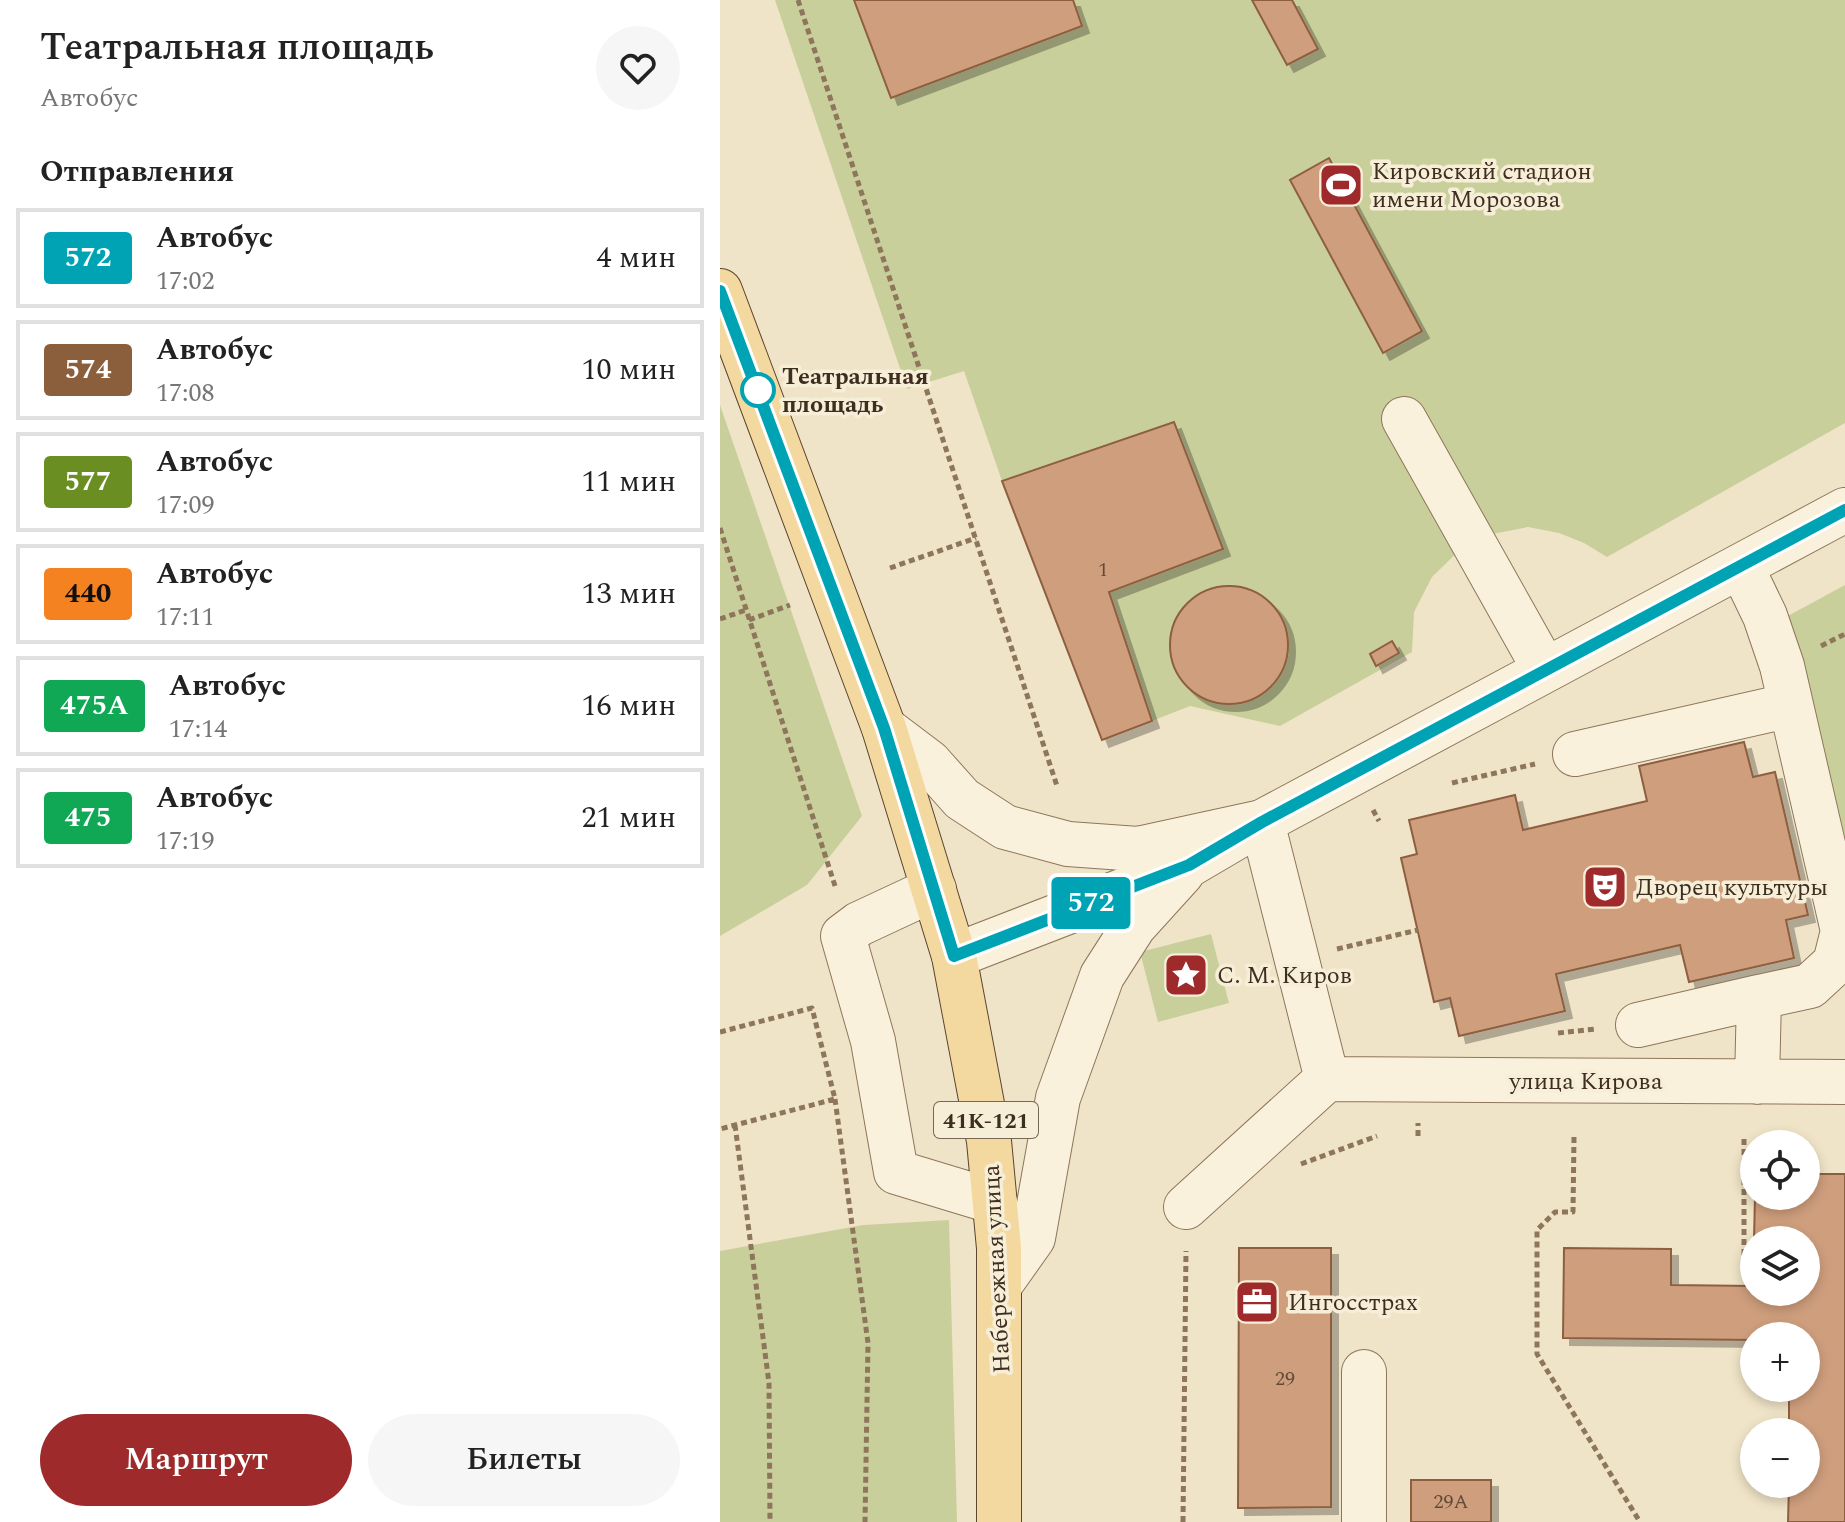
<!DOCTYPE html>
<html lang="ru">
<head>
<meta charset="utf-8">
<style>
	body { margin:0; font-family:Spectral,serif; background:#f6f6f6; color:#222; height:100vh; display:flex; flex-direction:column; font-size:30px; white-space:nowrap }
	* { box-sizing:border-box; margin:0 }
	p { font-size:26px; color:#767676 }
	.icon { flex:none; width:44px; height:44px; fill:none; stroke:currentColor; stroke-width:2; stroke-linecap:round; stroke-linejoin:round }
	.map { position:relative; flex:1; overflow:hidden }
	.drawer { display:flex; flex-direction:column; background:#fff; width:720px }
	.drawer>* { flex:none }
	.badge { padding:0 16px; border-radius:6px; font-size:28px; line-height:52px }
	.tools { position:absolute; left:1020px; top:1130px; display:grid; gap:16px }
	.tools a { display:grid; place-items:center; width:80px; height:80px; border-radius:50%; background:#fff; box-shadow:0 4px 12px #0003; font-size:40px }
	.map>.badge { position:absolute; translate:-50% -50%; box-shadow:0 0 0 4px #fff }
	h2 { padding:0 40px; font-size:30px; line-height:72px }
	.round { display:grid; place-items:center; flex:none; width:84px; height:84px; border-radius:42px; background:#f6f6f6 }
	.head { display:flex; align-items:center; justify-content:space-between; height:136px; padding:0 40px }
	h1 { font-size:38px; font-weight:600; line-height:60px }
	.action { display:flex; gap:16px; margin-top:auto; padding:16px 40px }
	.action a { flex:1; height:92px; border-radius:48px; background:#9e2a2b; color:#fff; font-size:32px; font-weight:600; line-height:92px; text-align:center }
	.action a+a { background:#f6f6f6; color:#222 }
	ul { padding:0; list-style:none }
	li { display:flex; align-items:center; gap:24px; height:100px; margin:0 16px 12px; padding:0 24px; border:4px solid #e0e0e0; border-radius:0px }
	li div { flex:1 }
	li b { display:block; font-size:30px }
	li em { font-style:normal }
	li .badge { min-width:88px; font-weight:700; text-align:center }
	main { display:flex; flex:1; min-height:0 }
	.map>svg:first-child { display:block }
	.green { fill:#c9cf9b }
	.building { fill:#cf9f7d; stroke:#8d5f41; stroke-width:2; filter:url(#shadow) }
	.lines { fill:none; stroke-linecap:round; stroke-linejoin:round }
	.minor-casing { stroke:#8d765c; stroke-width:46 }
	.major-casing { stroke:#5b4430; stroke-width:46 }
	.path { stroke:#8d765c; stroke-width:5; stroke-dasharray:6 4; stroke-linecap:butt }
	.minor { stroke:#faf1dc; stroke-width:44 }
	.major { stroke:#f3d9a0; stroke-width:44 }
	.line-casing { stroke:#fff; stroke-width:18 }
	.line { stroke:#00a3b4; stroke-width:12 }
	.stop-dot { fill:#fff; stroke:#00a3b4; stroke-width:4 }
	.labels { text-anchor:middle; stroke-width:7; stroke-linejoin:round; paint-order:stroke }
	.number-label { font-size:20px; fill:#624a37 }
	.shield { fill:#f7eed8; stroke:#756857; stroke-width:2 }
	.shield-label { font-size:22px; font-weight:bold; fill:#3d2e20 }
	.poi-label { font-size:24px; fill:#3d2e20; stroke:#f7eed8; text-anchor:start }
	.stop-label { font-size:24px; font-weight:bold; fill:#3d2e20; stroke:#f7eed8; text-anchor:start }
	.street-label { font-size:24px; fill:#3d2e20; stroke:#f7eed8 }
</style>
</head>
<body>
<main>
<section class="drawer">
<div class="head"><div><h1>Театральная площадь</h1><p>Автобус</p></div><a class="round"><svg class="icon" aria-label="heart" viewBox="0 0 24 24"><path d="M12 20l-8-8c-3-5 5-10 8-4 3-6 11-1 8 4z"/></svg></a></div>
<h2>Отправления</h2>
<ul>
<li><span class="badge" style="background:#00a3b4;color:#fff">572</span><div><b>Автобус</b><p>17:02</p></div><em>4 мин</em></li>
<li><span class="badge" style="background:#8b5e3c;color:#fff">574</span><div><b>Автобус</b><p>17:08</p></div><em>10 мин</em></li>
<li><span class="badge" style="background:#6b8e23;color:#fff">577</span><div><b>Автобус</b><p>17:09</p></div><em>11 мин</em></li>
<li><span class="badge" style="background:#f58220;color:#111">440</span><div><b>Автобус</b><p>17:11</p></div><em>13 мин</em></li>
<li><span class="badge" style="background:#10a855;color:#fff">475А</span><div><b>Автобус</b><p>17:14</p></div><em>16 мин</em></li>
<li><span class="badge" style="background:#10a855;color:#fff">475</span><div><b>Автобус</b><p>17:19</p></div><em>21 мин</em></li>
</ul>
<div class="action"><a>Маршрут</a><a>Билеты</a></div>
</section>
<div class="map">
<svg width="1125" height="1522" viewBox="0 0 1125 1522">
	<defs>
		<filter id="shadow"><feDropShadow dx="7" dy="7" stdDeviation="0" flood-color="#0004"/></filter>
	</defs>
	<rect width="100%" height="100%" fill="#f0e4c8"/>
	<path class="green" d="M55,0H1125V423L887,557L864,543L839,533L808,527L752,538L712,577L694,612L692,652L560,726L470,706L432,721L389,592L454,422L282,481L244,371L187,389Z
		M0,405L142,816L87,885L0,936Z
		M1125,585V872L1066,617Z
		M491,934L509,1003L438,1022L420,952Z
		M229,1220L237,1522H0V1251L143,1225Z"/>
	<path class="building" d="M134,0H353L362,26L171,98Z
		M532,0H572L598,49L567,65Z
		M609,158L702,331L663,353L570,180Z
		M454,422L503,549L389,592L432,721L382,740L282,481Z
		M450 645a59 59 0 1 1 118 0a59 59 0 1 1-118 0Z
		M672,641L679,653L656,666L650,654Z
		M1024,742L1033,777L1055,772L1088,915L1066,920L1074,958L969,982L960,945L836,974L845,1011L739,1036L730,998L714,1002L681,858L697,854L689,820L795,795L803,830L927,801L919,766Z
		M1086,1174H1125V1522H1068L1069,1484H1086V1432H1069V1388H1086V1336H1034V1340L843,1338L844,1248L951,1249V1285L1034,1286V1292H1086V1240H1034L1035,1196H1086Z
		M519,1248H611V1507L518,1508Z
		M691,1480H771V1522H691Z"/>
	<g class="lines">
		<g class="minor-casing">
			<path id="minor" d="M684,419L825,670
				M1021,566L1045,616L1062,666L1123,931L1115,963L1090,986L1039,997L1037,1082
				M164,728L209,762L242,799L285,827L348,844L418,849L542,822L607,1079
				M855,754L1071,705
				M214,889L139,924L123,936L153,1041L176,1172L275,1202
				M234,956L469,865L542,822L1125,510
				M918,1025L1039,997
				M607,1079L1125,1082
				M466,1207L607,1079
				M279,1286L313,1238L338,1098L382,976L414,926L462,873
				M644,1522V1372"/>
		</g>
		<g class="major-casing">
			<path id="major" d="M0,291L164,728L234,956L269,1141L279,1248V1522"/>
		</g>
		<path class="path" d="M78,0L337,786
			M0,528L116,889
			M170,568L256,538
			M0,619L26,610
			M29,620L70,605
			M1101,646L1125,634
			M732,783L815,764
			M653,810L659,821
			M617,949L698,930
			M0,1032L92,1008L115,1099L0,1129
			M838,1033L876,1029
			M115,1099L148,1343L145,1522
			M15,1125L49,1383L50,1522
			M698,1136V1123
			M854,1137L853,1212H835L817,1230V1354L920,1522
			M1024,1139V1259H1034
			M581,1164L657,1136
			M463,1522L466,1251"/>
		<use href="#minor" class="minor"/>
		<use href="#major" class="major"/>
	</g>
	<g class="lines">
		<g class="line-casing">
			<path id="line" d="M0,291L164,728L234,956L469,865L542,822L1125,510"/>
		</g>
		<use href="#line" class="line"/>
	</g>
	<defs>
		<g id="stadium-square" transform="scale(2.3)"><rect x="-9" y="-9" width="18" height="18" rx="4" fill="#9e2a2b" stroke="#f7eed8"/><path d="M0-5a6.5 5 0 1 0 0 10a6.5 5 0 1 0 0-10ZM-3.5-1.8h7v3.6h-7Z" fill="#fff"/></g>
		<g id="theatre-square" transform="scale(2.3)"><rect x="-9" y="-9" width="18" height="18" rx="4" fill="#9e2a2b" stroke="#f7eed8"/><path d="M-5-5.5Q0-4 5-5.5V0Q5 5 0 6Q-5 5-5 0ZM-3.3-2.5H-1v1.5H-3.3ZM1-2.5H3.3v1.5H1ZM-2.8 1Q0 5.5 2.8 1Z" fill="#fff"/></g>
		<g id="sight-square" transform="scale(2.3)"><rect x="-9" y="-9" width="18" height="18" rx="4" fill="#9e2a2b" stroke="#f7eed8"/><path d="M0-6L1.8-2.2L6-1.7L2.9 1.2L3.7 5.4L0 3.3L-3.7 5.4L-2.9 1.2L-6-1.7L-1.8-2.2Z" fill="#fff"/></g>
		<g id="office-square" transform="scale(2.3)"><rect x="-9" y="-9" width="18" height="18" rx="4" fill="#9e2a2b" stroke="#f7eed8"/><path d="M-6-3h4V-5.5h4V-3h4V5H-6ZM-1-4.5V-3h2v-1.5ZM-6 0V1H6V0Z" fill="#fff"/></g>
	</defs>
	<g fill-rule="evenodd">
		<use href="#stadium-square" x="621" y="185"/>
		<use href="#theatre-square" x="885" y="887"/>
		<use href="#sight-square" x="466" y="975"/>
		<use href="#office-square" x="537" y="1302"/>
	</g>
	<circle class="stop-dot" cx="38" cy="390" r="16"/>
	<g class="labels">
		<g class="number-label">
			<text x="383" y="576">1</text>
			<text x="565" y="1385">29</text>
			<text x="731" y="1508">29А</text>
		</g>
		<rect class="shield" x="214" y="1102" width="104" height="36" rx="6"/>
		<g class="shield-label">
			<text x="266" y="1128">41К-121</text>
		</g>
		<g class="poi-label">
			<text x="652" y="179">Кировский стадион<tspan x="652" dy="28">имени Морозова</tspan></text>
			<text x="916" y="895">Дворец культуры</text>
			<text x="497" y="983">С. М. Киров</text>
			<text x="568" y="1310">Ингосстрах</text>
		</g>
		<g class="stop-label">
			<text x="62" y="384">Театральная<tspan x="62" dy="28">площадь</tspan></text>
		</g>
		<g class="street-label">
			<text x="866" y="1089">улица Кирова</text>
			<text transform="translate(276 1269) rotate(-93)" y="8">Набережная улица</text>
		</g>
	</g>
</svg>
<div class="tools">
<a><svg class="icon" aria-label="locate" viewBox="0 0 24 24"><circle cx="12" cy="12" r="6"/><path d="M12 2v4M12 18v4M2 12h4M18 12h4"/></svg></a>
<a><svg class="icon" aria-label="layers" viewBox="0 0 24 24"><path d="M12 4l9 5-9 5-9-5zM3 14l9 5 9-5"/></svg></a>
<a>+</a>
<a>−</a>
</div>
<b class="badge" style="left:371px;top:903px;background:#00a3b4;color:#fff">572</b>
</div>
</main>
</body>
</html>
